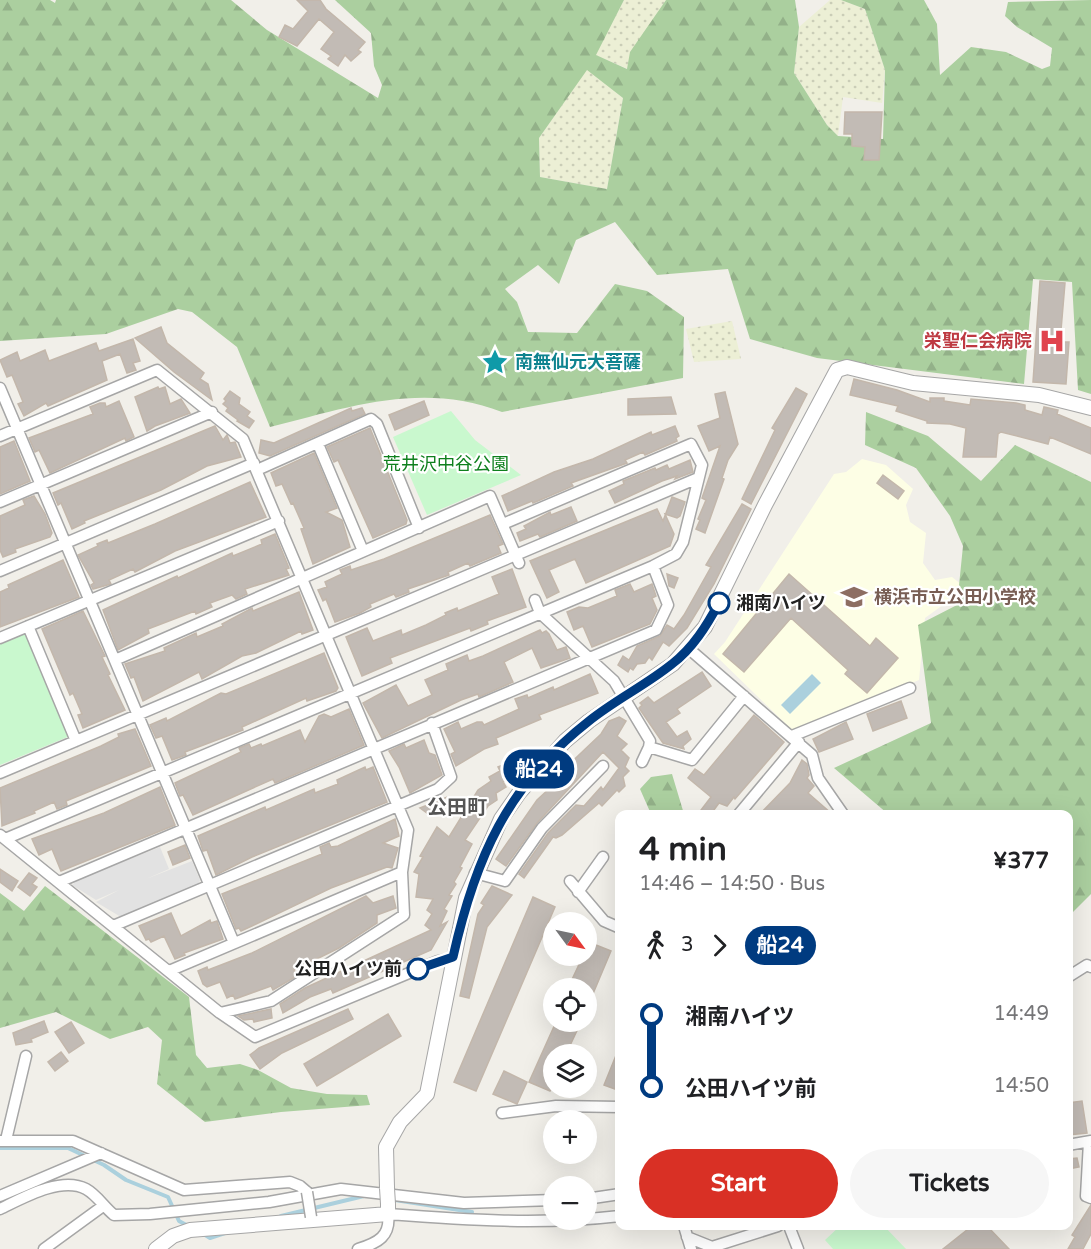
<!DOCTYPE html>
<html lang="en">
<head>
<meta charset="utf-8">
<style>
	body { margin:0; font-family:"Varela Round","Noto Sans JP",sans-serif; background:#f6f6f6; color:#202124; height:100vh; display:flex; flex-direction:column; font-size:22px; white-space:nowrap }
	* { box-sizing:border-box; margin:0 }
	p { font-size:20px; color:#757577 }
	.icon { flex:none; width:33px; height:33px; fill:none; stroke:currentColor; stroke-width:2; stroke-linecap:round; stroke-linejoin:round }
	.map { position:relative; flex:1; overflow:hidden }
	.drawer { position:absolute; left:615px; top:810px; width:458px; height:420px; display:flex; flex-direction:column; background:#fff; border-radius:12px; box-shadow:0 6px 24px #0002 }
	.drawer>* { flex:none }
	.badge { padding:0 12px; border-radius:20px; font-size:21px; line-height:39px }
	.needle { width:39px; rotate:123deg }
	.fabs { position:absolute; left:543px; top:912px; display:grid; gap:12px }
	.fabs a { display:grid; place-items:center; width:54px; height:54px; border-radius:50%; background:#fff; box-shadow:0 6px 24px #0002; font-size:30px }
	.map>.badge { position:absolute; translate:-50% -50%; box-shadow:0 0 0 3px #fff }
	.legs { display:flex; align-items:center; gap:9px; height:66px; padding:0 24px; font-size:20px }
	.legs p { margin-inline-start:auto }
	.headline { display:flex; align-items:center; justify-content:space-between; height:102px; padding:0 24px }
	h1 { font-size:33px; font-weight:800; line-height:45px }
	.primary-button { display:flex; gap:12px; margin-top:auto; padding:12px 24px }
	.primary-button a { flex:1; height:69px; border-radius:36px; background:#d93025; color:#fff; font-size:24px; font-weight:800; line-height:69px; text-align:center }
	.primary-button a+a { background:#f6f6f6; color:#202124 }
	ul { padding:0 24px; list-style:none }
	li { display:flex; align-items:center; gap:21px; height:72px; font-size:22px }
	li i { display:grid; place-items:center; width:9px; height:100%; margin:0 8px; background:currentColor }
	li i::after { content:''; width:15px; height:15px; margin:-8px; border:4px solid; border-radius:50%; background:#fff }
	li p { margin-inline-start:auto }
	li:first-child i { background:linear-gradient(#0000 50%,currentColor 0) }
	li:last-child i { background:linear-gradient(currentColor 50%,#0000 0) }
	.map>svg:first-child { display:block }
	.education { fill:#fdfee5 }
	.farmland { fill:url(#farmland-dots) }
	.forest { fill:url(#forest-firs); fill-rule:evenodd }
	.park { fill:#c9f8ce }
	.parking { fill:#e2e2e2 }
	.water { fill:#abd0dd }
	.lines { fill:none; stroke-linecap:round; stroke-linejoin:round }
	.stream { stroke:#abd0dd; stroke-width:4 }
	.building { fill:#c2bbb5; stroke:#c3b7ab; stroke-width:1.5 }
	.minor-casing { stroke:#a6a6a6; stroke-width:13 }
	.tertiary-casing { stroke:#a6a6a6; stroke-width:16 }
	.minor { stroke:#fff; stroke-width:10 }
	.tertiary { stroke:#fff; stroke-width:14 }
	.minor-bridge-casing { stroke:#a6a6a6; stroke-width:13; stroke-linecap:butt }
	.tertiary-bridge-casing { stroke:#a6a6a6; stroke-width:16; stroke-linecap:butt }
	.minor-bridge { stroke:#fff; stroke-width:10 }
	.tertiary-bridge { stroke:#fff; stroke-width:14 }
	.line-1-casing { stroke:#fff; stroke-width:14 }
	.line-1 { stroke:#003b80; stroke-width:9 }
	.stop-1-dot { fill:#fff; stroke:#003b80; stroke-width:3 }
	.labels { text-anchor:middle; stroke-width:4.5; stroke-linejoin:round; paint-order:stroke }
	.health-label { font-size:18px; font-weight:bold; fill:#be3a42; stroke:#fff; text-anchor:end }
	.culture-label { font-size:18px; font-weight:bold; fill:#0d838f; stroke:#fff; text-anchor:start }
	.park-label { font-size:18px; fill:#0f801e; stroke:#fff }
	.education-label { font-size:18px; font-weight:bold; fill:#785e54; stroke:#fff; text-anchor:start }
	.stop-label { font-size:18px; font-weight:bold; fill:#222; stroke:#fff; text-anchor:start }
	.neighbourhood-label { font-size:20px; font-weight:bold; fill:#555; stroke:#fff }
</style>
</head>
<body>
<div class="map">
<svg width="1091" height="1249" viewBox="0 0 1091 1249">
	<defs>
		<pattern id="farmland-dots" width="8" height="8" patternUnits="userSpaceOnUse" patternTransform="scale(1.5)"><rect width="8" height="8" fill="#ecefd5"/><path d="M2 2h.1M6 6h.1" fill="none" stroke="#cacdb7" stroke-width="1.8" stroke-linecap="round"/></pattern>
		<pattern id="forest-firs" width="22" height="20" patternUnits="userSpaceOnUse" patternTransform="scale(1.5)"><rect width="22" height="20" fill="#abcf9f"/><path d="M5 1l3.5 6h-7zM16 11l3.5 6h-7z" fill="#93b189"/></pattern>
	</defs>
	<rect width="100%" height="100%" fill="#f1efe9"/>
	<path class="education" d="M862,459L886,465L913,489L906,505L910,522L926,533L923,563L935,580L952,577L962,585L958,594L925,618L919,680L793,731L714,654L725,642L834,474L846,472Z"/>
	<path class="farmland" d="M624,0H666L628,69L595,55Z
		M830,0H841L865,9L885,70L882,103L843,97L838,136L827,125L794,73L799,27Z
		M587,69L623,98L607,189L540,177L539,138Z
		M732,321L741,359L694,362L686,329Z"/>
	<path class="forest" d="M0,0H50L55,3L56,0H231L267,30L378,98L382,85L374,66L371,33L335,0H624L596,55L627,69L630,52L666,0H795L799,27L794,73L827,125L838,136L883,139L885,70L865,9L841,0H924L937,24L940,75L971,47L1006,52L1042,69L1050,66L1052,48L1017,27L1005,16L1008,2L1091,0V394L1078,390L1072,282L1033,279L1024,384L817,358L750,339L728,269L657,275L615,222L576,240L559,284L538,265L505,289L517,302L528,332L577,333L615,284L647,291L684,317L683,378L502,412C423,381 349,407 270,427L237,347L192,312L178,309L106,334L0,341ZM587,70L623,98L607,189L540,177L539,138Z
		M866,412L928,436L981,481L1015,445L1091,482V894L1068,917V814H888L834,768L931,723L918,625L957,605L963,546L950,516L916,468L865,445Z
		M672,774L684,814H651L640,789L651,777Z
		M45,886L189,997L196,1055L207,1068L240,1064L258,1070L291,1088L327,1094L367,1095L370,1105L281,1112L205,1122L157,1084L162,1040L148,1027L110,1039L56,1012L0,1028V893L24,911Z"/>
	<path class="park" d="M451,411L475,440L521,475L427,515L393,437Z
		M26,633L70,736L0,765V644Z
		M840,1226H884L906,1249H833L825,1240Z"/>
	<path class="parking" d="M160,847L169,869L146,879L192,861L200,880L198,885L121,917L96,902L119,890L96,900L72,885L77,880Z"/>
	<path class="water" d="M812,674L821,683L790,714L781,705Z"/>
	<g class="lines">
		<path class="stream" d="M0,1148H68L104,1165L126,1180L168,1197L179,1221L190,1227
			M395,1200L472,1212L470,1216
			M281,1216L364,1196
			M202,1233L210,1238L225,1233"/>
	</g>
	<path class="building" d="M297,0H320L326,9L365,42L358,50L361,52L351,61L345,55L338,66L328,59L331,56L321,49L334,32L319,19L297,46L279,37L285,25L293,29L308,11Z
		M845,112H882L879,160H864L865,147L852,146V134H844Z
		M1040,281L1065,283L1060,342H1069L1066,384L1033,382Z
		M161,327L167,343L204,373L200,379L208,384L212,400L174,372L135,338Z
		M133,339L140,361L133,363L136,370L127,373L120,354L102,361L107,380L48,406L46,403L24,416L18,404L23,402L12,375L7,377L0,360L17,352L20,361L45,350L49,361L96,343L99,351Z
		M854,379L897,390L930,402V398H944V401L970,405L971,399L1016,403L1025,405V410L1042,415L1044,407L1058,410L1057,414L1091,428V454L1050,437L1048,444L1001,432L998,434L996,457H963L966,428L950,424L927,423V421L896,411L898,406L850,395Z
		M158,387L159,389L165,387L170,404L181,399L190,413L155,426L147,431L135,397Z
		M796,388L807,394L751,504L742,499L775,430L772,428Z
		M230,391L240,398L239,404L250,412L247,416L254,421L249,428L237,421L238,420L226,411L228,408L223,404L226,401L224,399Z
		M725,392L738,444L728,460L722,478L724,479L705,533L696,529L700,520L698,519L706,500L702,498L720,446L709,451L698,426L720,418L715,394Z
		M671,397L676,414L628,415V399Z
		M119,401L134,437L126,441L125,438L50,473L39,450L35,452L29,438L93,414L90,407L100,403H105L106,407Z
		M424,401L429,415L395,430L389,415Z
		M351,408L352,411L362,408L365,414L270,456L259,453L261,440L274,443Z
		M215,426L223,440L227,435L230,443L235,442L241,457L207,466L161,490L84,521L85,523L72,529L61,503L58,505L53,493Z
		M675,426L679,436L676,438L677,441L645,455L643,452L625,460L627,463L571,483L573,486L533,503L532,501L508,511L502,496L554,472L593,459L651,432L652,435Z
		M370,428L407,520L406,524L373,538L338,460L334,462L327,447Z
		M14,441L30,481L0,494V447Z
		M314,453L337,508L326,512L342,520L350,547L313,564L301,529L304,528L293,503L291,504L282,484L276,486L271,473Z
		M690,460L693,472L675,479L677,476L662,481L615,503L609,491L624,484L623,481L655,468L656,470L667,465L669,469Z
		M883,475L904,491L898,499L877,483Z
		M250,482L266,517L175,551L135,572L133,569L109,580L111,584L93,589L91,585L94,583L78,555L98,546L97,544L107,540L108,543L155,524Z
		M34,496L45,514L52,533L50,537L15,549L16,552L3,557L0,550V516L25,505L23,500Z
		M672,497L685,502L680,516L677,518L665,514L674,534L670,546L586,583L575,559L549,570L559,592L547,598L530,561L657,509L663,521Z
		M742,504L751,509L714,584L687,628L669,646L663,642L652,660L649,657L645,663L637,664L633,670L630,668L628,672L618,665L623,656L629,660L637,646L660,636L667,625L674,629L684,615L711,567L706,565Z
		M571,507L577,521L540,537L538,534L520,541L517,533L526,529L524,526L550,512L551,515Z
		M490,515L503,544L498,546L501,553L470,566L468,563L448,572L449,575L408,589L409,592L396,597L394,594L370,604L371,607L360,613L335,622L326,599L323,601L318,590L327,587L325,582L342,574L340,570L350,566L351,570L384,559Z
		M275,534L289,568L286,569L289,575L245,589L247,594L236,599L232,595L210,603L212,607L196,614L195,611L148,629L149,633L118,650L103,610L177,576L178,578L232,553L233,556L262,544L261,540Z
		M63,560L79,597L0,627V592L9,588L8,585Z
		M512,569L526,607L487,621L488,624L471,631L470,628L390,658L392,663L362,676L346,637L367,628L373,641L401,630L402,635L426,625L446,615L445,613L457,608L458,611L499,594L492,577Z
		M667,574L678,578L674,588L669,586Z
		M789,574L870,646L876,638L898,658L867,693L845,674L848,670L791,618L744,672L723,654Z
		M630,584L634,592L652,584L656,596L652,598L657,610L650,624L592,647L583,626L574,630L567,612L579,607L588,608L617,596L615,590Z
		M299,592L313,630L302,634L301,631L256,653L242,656L202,679L199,672L143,701L134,677L131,678L125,664L165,651L164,648L196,633L197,637L223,626L222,624L252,608L253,611Z
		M83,611L105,656L102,657L110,674L108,675L125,710L83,728L78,715L82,714L73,693L70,695L42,629Z
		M540,630L542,633L546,631L549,634L557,650L566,647L570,658L541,668L532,648L504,662L513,682L479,697L478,694L461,700L382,738L363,703L396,685L408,706L432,695L425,680L448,670L446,664L467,655L469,661L483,656Z
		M324,653L338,688L336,691L307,701L306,698L242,727L243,730L185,752L186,755L172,760L162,736L156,738L150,725L166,718L167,721L221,693L226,694Z
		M702,672L711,686L677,709L680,713L666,722L677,737L687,731L691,739L683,746L684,749L663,743L639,708L642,705L640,703L648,697L654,703Z
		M590,674L598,693L539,715L541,719L496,738L498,744L484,749L456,766L451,754L455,752L444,729L458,722L461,729L477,722H482L484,725L519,709L515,699L527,695L528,698L553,687L554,690Z
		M901,701L907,718L873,731L867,714Z
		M349,709L364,745L275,783L273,779L193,815L183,795L180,796L175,783L241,752L239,748L249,744L251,748L261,744L262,746L300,730L305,742L319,716L324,714L331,717Z
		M754,715L784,742L735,799L734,797L727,806L719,803L711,814H698L711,797L688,778L695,769L704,775Z
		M619,717L626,721L617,736L627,744L621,750L629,758L625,767L629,771L623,777L625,786L619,792L617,790L602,806L599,803L562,835L556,838L553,837L524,878L519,874L548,833L576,805L584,806L601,787L603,790L619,768L603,752L537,823L506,866L496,859L537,800L563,776L560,773L601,734L609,721Z
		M846,722L853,739L819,752L813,739Z
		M135,729L151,766L66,801L67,805L57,809L54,802L34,811L35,813L2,826L0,788L101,746L119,737L118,734Z
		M424,740L429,753L435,755L442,775L410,793L399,767L389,751L404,744L406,748Z
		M802,760L807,764L809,775L807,778L814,786L808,793L832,814H760L790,783Z
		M508,763L514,777L503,782L506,787L496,793L497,800L488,806L465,840L472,844L460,867L462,868L454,882L456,884L449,895L452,896L444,909L447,911L440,926L447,922L431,950L333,993L331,989L310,997L283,1013L280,1004L305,988L431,930L425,925L432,914L427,910L433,899L416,897L419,874L414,872L423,857L420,856L437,827L449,837L478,790L491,781L489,777L500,771L498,767Z
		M365,767L366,770L373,767L387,802L252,857L216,875L207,850L203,851L198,836L265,807L266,810L314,789L315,793L338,784L337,780Z
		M160,787L175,825L61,871L52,849L39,855L32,839L104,813Z
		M445,798L431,816L420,808Z
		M395,819L399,836L383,843L398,848L392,868L387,867L331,888L254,925L241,931L239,928L236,929L222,894L322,854L320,847L329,843L331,847L338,846Z
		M185,845L190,858L173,865L168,852Z
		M0,869L18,881L12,891L0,882Z
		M29,873L37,878L32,884L37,887L30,896L18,887Z
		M492,886L512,895L487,927L469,998L460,996L478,914L484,905L481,903Z
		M366,896L373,903L393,896L396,908L377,915V923L339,948L294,970L297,976L273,990L271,986L235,999L233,995L227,998L220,982L207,987L203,984L198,971L207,967L208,970L252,953Z
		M533,897L555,907L476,1091L454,1082Z
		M171,913L181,936L210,920L211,923L217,921L223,939L184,953L185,955L175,959L164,936L151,942L149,939L146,940L139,926Z
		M586,941L611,951L587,1008L586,988H568L583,956H586Z
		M271,1009L272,1018L254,1022L253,1019L244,1020L238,1016Z
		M348,1009L353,1019L282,1053L260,1069L250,1055L259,1048Z
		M388,1014L401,1036L317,1086L304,1064Z
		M44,1021L48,1032L31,1039L32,1042L16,1045L13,1033Z
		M71,1022L84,1043L69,1053L55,1032Z
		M556,1022H581L566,1054H554V1084L550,1091L529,1082Z
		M619,1048H620V1091L604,1085Z
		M61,1052L68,1061L55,1071L48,1062Z
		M504,1071L527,1082L517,1104L493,1094Z
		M1082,1101L1087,1133L1068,1135V1103Z
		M1077,1158L1079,1167L1068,1169V1159Z
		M1091,1205V1234L1083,1249H1068L1075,1237L1072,1235Z
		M972,1226H987L1009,1249H943Z"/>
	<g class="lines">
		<g class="minor-casing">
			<path id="minor" d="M0,388L234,943
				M0,436L157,370L243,439L408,830L402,872L404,915L271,1001L220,1013
				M318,444L363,551
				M257,470L371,419L377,424L419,528
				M0,502L212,412
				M0,571L254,463
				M535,600L540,613L614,681L650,741L649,747L692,760L744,696
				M28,626L76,741
				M0,638L279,521
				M688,648L812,755L818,778L843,814
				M115,660L490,496L519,563
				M792,736L910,688
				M642,762L649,747
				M0,773L698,478
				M739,814L799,742
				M0,835L220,1013L255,1037L438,961L453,958
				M5,839L653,566L676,554L683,542L702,465L691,444L503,524
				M475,873L505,881L542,828L603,766
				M570,881L604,921L620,928
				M59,882L656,630L668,605L653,566
				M578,892L603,857
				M113,926L438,789L451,777L432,723
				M169,971L402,872
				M1068,977L1087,965L1091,967
				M502,1113L556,1106L620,1107
				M6,1140L26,1056
				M0,1141H73L184,1190L290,1182L300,1186L307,1192
				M1089,1142L1086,1196L1091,1198
				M1068,1145L1091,1141
				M0,1196L101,1153
				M586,1199L620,1194
				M0,1209C23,1198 61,1176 86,1189C97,1195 104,1207 114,1215L150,1214L269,1202L341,1189L464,1203L554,1200
				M684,1226L691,1249
				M789,1226L798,1249
				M687,1237L712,1247L778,1226
				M44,1249L103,1206
				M358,1249C378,1243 391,1236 388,1214C466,1220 542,1225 620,1216"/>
		</g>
		<g class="tertiary-casing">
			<path id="tertiary" d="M387,1188L386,1147L400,1122L427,1094L466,898L501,819L519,793L565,741L589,721L673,664L705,627L765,505L837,370L847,367L913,383L1039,395L1091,408
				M156,1249L173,1236L190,1230L388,1214V1204"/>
		</g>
		<use href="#minor" class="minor"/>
		<use href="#tertiary" class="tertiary"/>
		<g class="minor-bridge-casing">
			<path id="minor-bridge" d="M307,1192L311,1217"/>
		</g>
		<g class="tertiary-bridge-casing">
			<path id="tertiary-bridge" d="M387,1188L388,1204"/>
		</g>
		<use href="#minor-bridge" class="minor-bridge"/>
		<use href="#tertiary-bridge" class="tertiary-bridge"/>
	</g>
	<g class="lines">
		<g class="line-1-casing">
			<path id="line-1" d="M418,969L453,957C475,859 507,785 589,721C615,700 646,685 672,664C693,648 707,625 719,603"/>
		</g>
		<use href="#line-1" class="line-1"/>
	</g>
	<defs>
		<g id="hospital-bare" transform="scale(2.07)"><path d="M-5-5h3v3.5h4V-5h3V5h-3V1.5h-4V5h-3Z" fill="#e0444e" stroke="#fff" stroke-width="2.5" paint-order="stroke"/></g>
		<g id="sight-bare" transform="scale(2.07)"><path d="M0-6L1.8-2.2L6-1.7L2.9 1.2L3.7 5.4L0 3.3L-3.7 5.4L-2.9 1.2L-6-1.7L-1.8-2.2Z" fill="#0f9aa8" stroke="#fff" stroke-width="2.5" paint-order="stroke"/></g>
		<g id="school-bare" transform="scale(2.07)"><path d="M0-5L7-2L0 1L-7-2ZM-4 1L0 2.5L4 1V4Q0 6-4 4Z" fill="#8d6e63" stroke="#fff" stroke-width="2.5" paint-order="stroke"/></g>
	</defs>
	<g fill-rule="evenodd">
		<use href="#hospital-bare" x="1052" y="341"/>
		<use href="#sight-bare" x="495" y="362"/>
		<use href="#school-bare" x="854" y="597"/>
	</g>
	<g class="stop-1-dot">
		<circle cx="719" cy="603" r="10"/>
		<circle cx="418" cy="969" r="10"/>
	</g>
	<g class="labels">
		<g class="health-label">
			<text x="1032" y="347">栄聖仁会病院</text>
		</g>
		<g class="culture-label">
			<text x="515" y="368">南無仙元大菩薩</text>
		</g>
		<g class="park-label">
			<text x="446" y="470">荒井沢中谷公園</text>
		</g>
		<g class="education-label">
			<text x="874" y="603">横浜市立公田小学校</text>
		</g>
		<g class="stop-label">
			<text x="736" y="609">湘南ハイツ</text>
			<text x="402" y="975" text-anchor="end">公田ハイツ前</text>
		</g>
		<g class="neighbourhood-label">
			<text x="457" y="814">公田町</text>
		</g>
	</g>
</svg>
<div class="fabs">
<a><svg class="needle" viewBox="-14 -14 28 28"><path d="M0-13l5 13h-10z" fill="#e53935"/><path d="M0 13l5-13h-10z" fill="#757577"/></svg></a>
<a><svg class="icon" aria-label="locate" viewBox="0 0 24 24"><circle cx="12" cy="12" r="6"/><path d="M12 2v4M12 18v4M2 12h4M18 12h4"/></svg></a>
<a><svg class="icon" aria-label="layers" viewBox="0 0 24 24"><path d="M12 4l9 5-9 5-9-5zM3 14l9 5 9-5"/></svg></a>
<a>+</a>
<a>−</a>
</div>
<b class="badge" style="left:539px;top:769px;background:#003b80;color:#fff">船24</b>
<section class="drawer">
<div class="headline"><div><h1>4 min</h1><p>14:46 – 14:50 · Bus</p></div><b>¥377</b></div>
<div class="legs"><svg class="icon" aria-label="walk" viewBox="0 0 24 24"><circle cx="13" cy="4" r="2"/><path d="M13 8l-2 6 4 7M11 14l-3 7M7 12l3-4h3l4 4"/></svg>3<svg class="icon" aria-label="forward" viewBox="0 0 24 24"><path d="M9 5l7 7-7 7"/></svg><b class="badge" style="background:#003b80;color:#fff">船24</b></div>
<ul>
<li><i style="color:#003b80"></i><b>湘南ハイツ</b><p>14:49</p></li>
<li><i style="color:#003b80"></i><b>公田ハイツ前</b><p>14:50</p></li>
</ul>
<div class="primary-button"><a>Start</a><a>Tickets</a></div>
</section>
</div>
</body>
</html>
